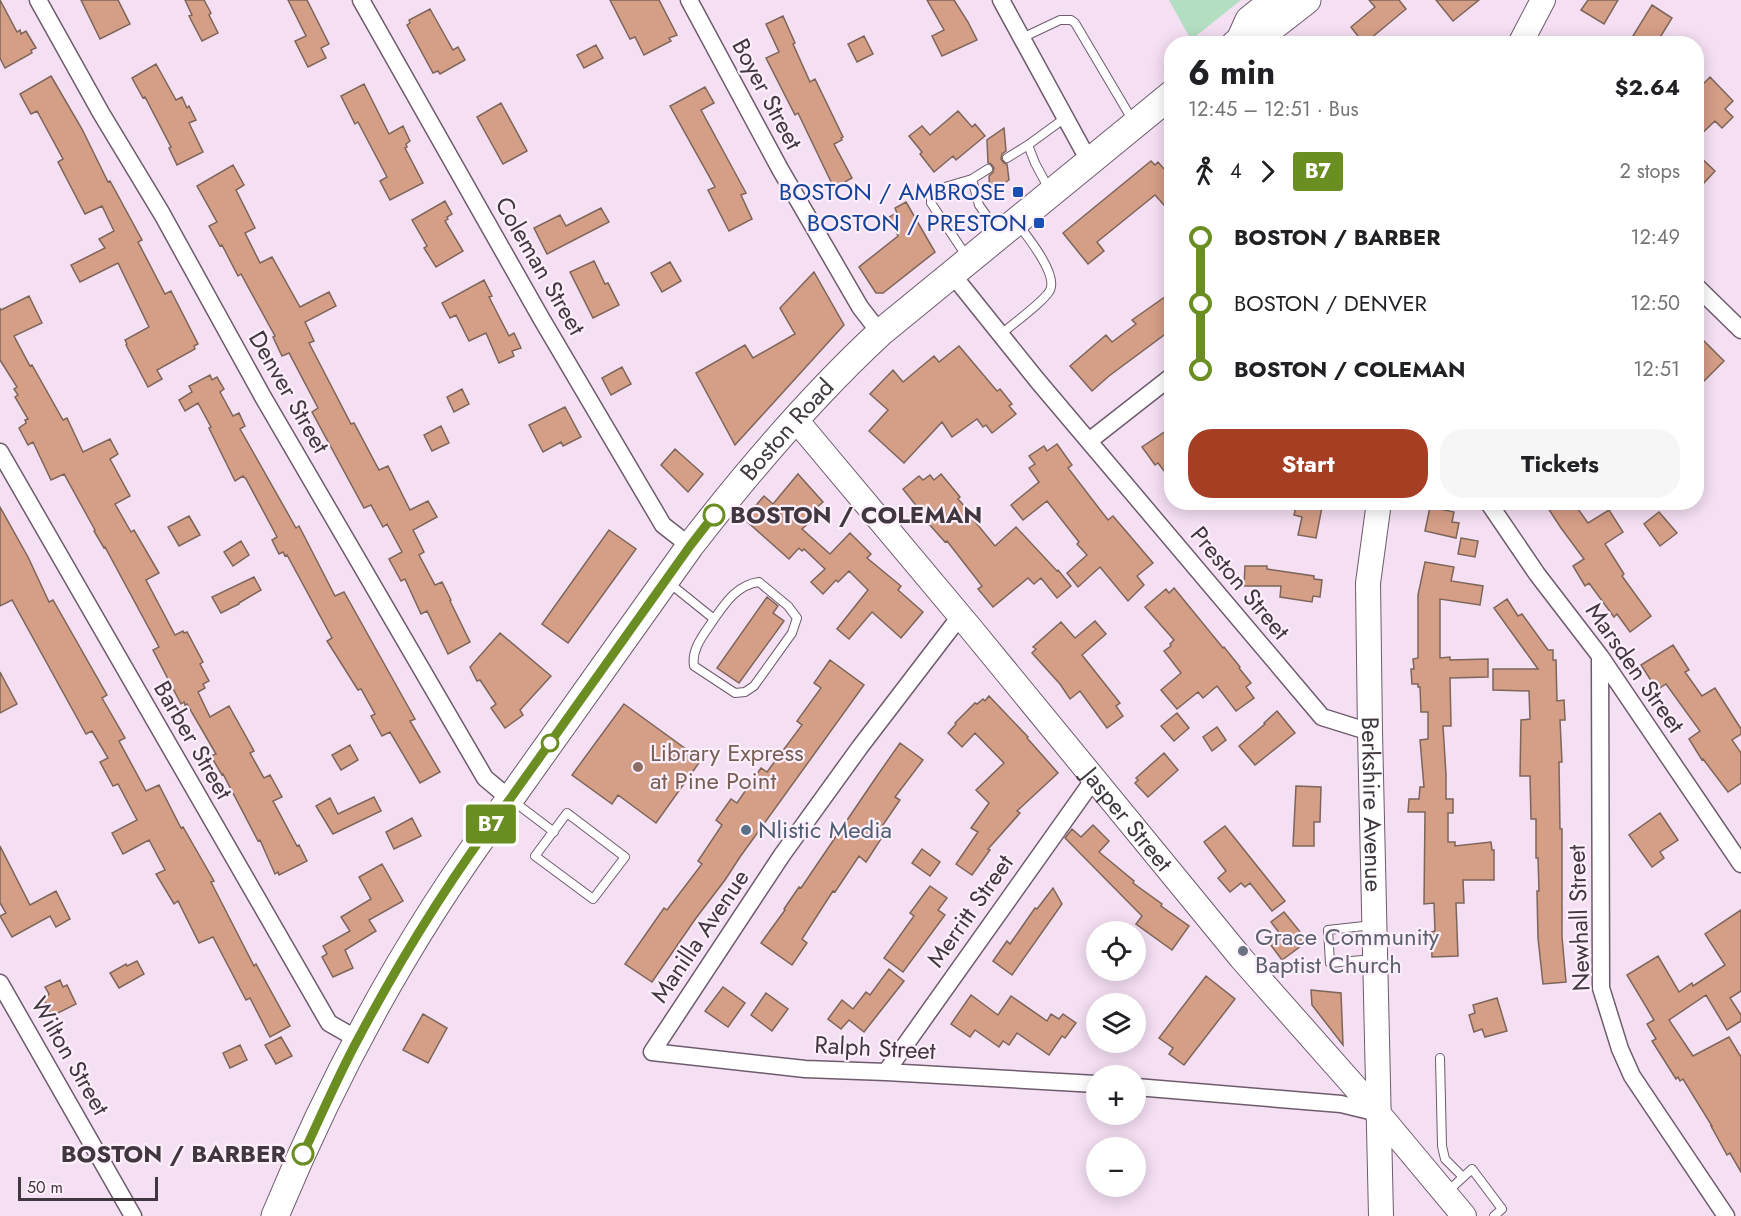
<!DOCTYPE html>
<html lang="en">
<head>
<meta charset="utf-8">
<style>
	body { margin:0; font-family:Jost,sans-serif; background:#f6f6f6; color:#202124; height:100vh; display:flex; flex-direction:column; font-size:22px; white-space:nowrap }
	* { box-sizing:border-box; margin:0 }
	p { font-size:20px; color:#757577 }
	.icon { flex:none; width:33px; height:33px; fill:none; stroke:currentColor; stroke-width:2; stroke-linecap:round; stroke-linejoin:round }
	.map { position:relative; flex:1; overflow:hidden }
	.panel { position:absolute; left:1164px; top:36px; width:540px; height:474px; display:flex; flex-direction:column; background:#fff; border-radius:24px; box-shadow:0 3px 15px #0003 }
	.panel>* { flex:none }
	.badge { padding:0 12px; border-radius:4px; font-size:21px; line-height:39px }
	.controls { position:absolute; left:1086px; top:921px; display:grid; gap:12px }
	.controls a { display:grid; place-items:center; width:60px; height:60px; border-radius:50%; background:#fff; box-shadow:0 3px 15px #0003; font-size:30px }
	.scale { position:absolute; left:18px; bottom:15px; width:140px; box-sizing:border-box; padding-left:6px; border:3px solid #40373f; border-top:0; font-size:16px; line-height:21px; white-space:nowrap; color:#40373f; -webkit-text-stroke:4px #fdeffb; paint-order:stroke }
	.map>.badge { position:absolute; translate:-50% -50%; box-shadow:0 0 0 3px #fff }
	.legs { display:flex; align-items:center; gap:9px; height:66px; padding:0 24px; font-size:20px }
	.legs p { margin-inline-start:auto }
	.overview { display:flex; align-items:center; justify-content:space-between; height:102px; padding:0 24px }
	h1 { font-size:33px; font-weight:700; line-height:45px }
	.cta { display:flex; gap:12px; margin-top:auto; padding:12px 24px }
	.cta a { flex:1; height:69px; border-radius:24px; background:#a63e23; color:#fff; font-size:24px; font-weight:700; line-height:69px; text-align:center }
	.cta a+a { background:#f6f6f6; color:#202124 }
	ul { padding:0 24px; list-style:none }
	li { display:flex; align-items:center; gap:21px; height:66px; font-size:22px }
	li i { display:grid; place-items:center; width:9px; height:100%; margin:0 8px; background:currentColor }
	li i::after { content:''; width:15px; height:15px; margin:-8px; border:4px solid; border-radius:50%; background:#fff }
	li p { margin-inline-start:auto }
	li:first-child i { background:linear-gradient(#0000 50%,currentColor 0) }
	li:last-child i { background:linear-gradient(currentColor 50%,#0000 0) }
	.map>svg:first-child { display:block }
	.green { fill:#b4dec2 }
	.building { fill:#d59e86; stroke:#7d655a; stroke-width:1.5 }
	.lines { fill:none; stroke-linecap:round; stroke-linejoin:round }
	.service-casing { stroke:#6e5b6c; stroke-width:10 }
	.minor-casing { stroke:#6e5b6c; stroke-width:19 }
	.secondary-casing { stroke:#6e5b6c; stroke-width:26 }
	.primary-casing { stroke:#6e5b6c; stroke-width:29 }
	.service { stroke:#fff; stroke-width:8 }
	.minor { stroke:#fff; stroke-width:16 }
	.secondary { stroke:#fff; stroke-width:24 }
	.primary { stroke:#fff; stroke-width:27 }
	.line-1-casing { stroke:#fff; stroke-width:14 }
	.line-1 { stroke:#6b8e23; stroke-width:9 }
	.transit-dot { fill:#1a4fb4; stroke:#fdeffb; stroke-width:2 }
	.stop-1-dot { fill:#fff; stroke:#6b8e23; stroke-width:3 }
	.education-dot { fill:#8d6e63; stroke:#fdeffb; stroke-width:2 }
	.service-dot { fill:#5c6f8a; stroke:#fdeffb; stroke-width:2 }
	.worship-dot { fill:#6b7280; stroke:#fdeffb; stroke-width:2 }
	.labels { text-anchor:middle; stroke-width:4.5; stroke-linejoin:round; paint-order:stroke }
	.street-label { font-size:24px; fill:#40373f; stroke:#fdeffb }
	.transit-label { font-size:24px; fill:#164399; stroke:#fdeffb; text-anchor:end }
	.stop-label { font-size:24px; font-weight:bold; fill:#40373f; stroke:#fdeffb; text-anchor:start }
	.education-label { font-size:24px; fill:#785e54; stroke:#fdeffb; text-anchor:start }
	.service-label { font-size:24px; fill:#4e5e75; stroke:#fdeffb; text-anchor:start }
	.worship-label { font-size:24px; fill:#5b616d; stroke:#fdeffb; text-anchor:start }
</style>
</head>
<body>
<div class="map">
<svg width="1741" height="1216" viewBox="0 0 1741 1216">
	<rect width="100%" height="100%" fill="#f5dff3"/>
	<path class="green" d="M1169,0H1241L1191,40Z"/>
	<path class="building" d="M0,0L17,32L20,30L21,34L26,31L36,48L31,50L32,53L5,68L0,58Z
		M81,0H118L130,24L100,39Z
		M185,0H204L211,13L209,15L218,33L202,41L189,16L192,15Z
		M288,0H307L329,44L321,48L326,58L308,67L295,41L306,36Z
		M610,0H659L677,35L669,38L671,41L644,55L635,37L630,39Z
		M927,0H954L968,22L977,40L942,56L932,36L944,30Z
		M1369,0H1399L1406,9L1364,44L1351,27L1375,7Z
		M1436,0H1479L1453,21Z
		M1588,0H1618L1604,24L1581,10Z
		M1652,5L1672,18L1656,44H1628Z
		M430,9L453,50L458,47L465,60L440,74L438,71L433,73L407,25L410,23L409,20Z
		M783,16L795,43L793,44L810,82L815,79L843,137L841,138L842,140L834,144L852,178L834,188L798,113L795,115L766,58L779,52L766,24Z
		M864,36L873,54L857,62L848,44Z
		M596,45L603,58L584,68L577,55Z
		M156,64L176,100L182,97L187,108L189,106L196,120L189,123L203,152L177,165L169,148L171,147L145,97L143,98L132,78Z
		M51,76L82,129L108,182L110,181L142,240L138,242L165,294L171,291L198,344L194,346L195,349L157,370L162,379L148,387L126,345L127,344L125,340L149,327L118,263L80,282L71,265L105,248L99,239L114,231L102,206L85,214L58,162L63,159L37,111L31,114L20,94Z
		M1710,77L1733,101L1725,109L1733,117L1722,128L1715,121L1696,139V91Z
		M364,84L389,134L403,126L410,141L406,144L407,147L405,148L423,183L390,200L380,181L387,177L358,122L355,124L341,96Z
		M705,87L714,103L701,110L746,193L741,195L752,219L729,231L708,190L715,187L670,106Z
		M501,103L527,151L503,164L477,117Z
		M958,111L972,127L975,124L985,136L956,160L953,156L934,172L920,154L922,152L909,136L922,126L930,135Z
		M1004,128L1006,151L1002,154L1001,159L1004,163L1007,164L1009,180L990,193L989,176L993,172L994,168L991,164L988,163L987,140Z
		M1696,153L1715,171L1704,183L1696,176Z
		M1151,161L1155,165L1158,162L1172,178V214L1155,195L1097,242L1104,251L1088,264L1063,233Z
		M233,165L244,185L236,190L255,228L245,233L260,263L272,257L300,307L329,292L336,306L305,322L314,341L309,343L351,424L354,423L379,470L388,466L410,510L428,501L437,517L413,530L424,552L419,555L435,585L442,582L451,600L450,601L470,642L448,654L427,611L421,614L405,579L401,581L389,559L402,552L387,524L383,527L371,505L364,508L312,412L318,408L289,353L282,356L273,337L275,336L241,274L238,276L222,245L220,246L209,226L217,222L197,186Z
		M445,201L452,214L447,217L448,219L445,221L463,251L436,267L424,248L427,246L412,220Z
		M906,202L935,252L883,293H876L859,267L898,236L889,217L897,213L895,208Z
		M601,208L609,222L547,254L534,228L560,215L566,226Z
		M594,261L605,284L608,283L619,305L593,318L570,272Z
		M670,262L681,281L662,292L651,273Z
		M814,272L844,325L735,445L696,373L745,345L753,358L795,334L780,308Z
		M484,280L492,296L489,297L509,336L514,333L521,348L512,351L514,356L499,363L486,333L469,341L456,315L450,318L442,303Z
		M1172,292V329L1109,376L1092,391L1070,366L1106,335L1112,342L1136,324L1132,320Z
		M29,296L42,323L14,336L30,366L32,365L63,420L67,418L83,452L110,439L118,454L110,459L130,496L115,504L131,532L134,530L159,573L146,580L175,635L183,631L184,633L187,632L203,662L200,664L209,681L203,684L205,688L198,692L210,717L229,706L254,751L250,753L264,778L270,775L282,797L273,801L297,846L299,845L307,861L279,875L278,872L275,874L260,840L258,841L223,774L222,775L211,756L216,754L187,704L185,705L184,702L181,704L153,650L159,647L105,547L104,548L94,531L95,530L64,474L51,480L33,442L28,445L19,428L26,423L25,420L28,419L15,397L18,395L14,389L17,387L0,360V308L1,310Z
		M1696,333L1724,361L1696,389Z
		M959,346L997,391L1000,389L1012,404L1009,406L1016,414L992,433L986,425L983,427L977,419L952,437L942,422L904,463L869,431L888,410L870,394L893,370L903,382L934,356L939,362Z
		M622,367L631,384L611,395L602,378Z
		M210,375L212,380L217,377L224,389L220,392L233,416L239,413L245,426L240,429L296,528L299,526L335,596L344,592L415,719L410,721L440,772L420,783L390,732L382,736L371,716L375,714L361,689L358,690L327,641L332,638L287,555L285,556L283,552L279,554L272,540L277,537L275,533L246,479L243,476L235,481L209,428L211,427L198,403L185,411L179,400L192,392L189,386Z
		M462,389L469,404L454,412L447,397Z
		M565,407L581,437L563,446L561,442L543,452L529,425Z
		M441,426L449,443L432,451L424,435Z
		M1172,427V481L1158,463L1155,465L1142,447Z
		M1057,444L1072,465L1068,468L1108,520L1113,516L1153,563L1137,576L1144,585L1128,601L1100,567L1078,587L1067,573L1087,555L1077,544L1079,542L1047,501L1023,520L1011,505L1039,482L1029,468L1035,464L1029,456L1044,446L1047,451Z
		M675,449L703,474L688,492L661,465Z
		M798,474L823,502L815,509L819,514L802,529L830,554L850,533L871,554L867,558L901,586L898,590L923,612L901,638L872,612L849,639L837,629L868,590L849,571L838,582L836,580L823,594L811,582L825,569L804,549L802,551L799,548L789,559L744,519L764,496L773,504Z
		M941,474L960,497L958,499L974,517L972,518L995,546L1016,527L1057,571L1058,570L1071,586L1057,598L1041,578L1034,584L1028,578L993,607L978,589L982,586L947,541L945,542L929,524L930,523L903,489L919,476L923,480L930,475L934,480Z
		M1297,502H1323L1316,538L1298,535L1302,517L1294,515Z
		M1544,502H1573L1588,523L1609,510L1623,532L1605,544L1624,574L1622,576L1651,616L1630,632L1617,614L1614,617L1589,583L1585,586L1573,566L1584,559L1561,528Z
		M0,507L28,557L49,602L53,600L107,695L102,698L125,738L119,741L146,791L159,785L181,828L183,827L214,881L211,882L254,966L256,964L290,1026L270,1037L250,998L246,1000L213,937L199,943L178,901L174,904L156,874L165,870L149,840L123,854L112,833L137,820L118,784L113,786L100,762L108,758L92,731L86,734L12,600L0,606Z
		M1430,507L1454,512L1452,522L1459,523L1456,538L1425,531Z
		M1659,512L1677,533L1660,546L1644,524Z
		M189,516L200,535L179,546L168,527Z
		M609,530L636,549L568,643L542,624Z
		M1461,538L1478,541L1475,557L1458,554Z
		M241,541L249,555L233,566L224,552Z
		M1425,562L1454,567L1451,581L1483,586L1480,605L1440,599V658L1450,657V660L1488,659V677L1450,678L1451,726H1443L1446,775V799H1453V813H1448V842H1455V846L1491,842L1492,850H1494V880H1463L1464,903H1456L1458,956L1432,957L1431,932L1435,931L1434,903L1424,904L1425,812H1408L1409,799H1419L1420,787H1424L1420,740L1428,739V712H1421L1420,687H1418V684H1412L1411,669H1414L1413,659L1418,658V595Z
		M1245,566H1267V569L1314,576V579L1322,580L1320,597L1313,596L1312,602L1280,597L1281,586H1244Z
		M254,577L261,590L239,603V604L221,613L212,597Z
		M1174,588L1223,648L1224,647L1240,667L1239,668L1251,683L1246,687L1254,698L1236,711L1217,686L1203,698L1198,692L1177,709L1161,690L1181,673L1164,651L1171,646L1170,644L1174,640L1145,607L1166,589L1169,593Z
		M767,597L778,606L773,613L784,621L739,683L717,668Z
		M1507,599L1518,616L1522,614L1548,650H1553V660H1556L1557,701L1564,700L1565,720H1560L1562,762H1559L1560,829H1562V937L1566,982L1543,984L1538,938L1537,891H1539L1538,858H1536V819H1531L1530,776H1520L1521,720L1530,719L1529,691L1493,690V669H1538L1494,608Z
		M1095,621L1106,634L1082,655L1120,703L1116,706L1123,716L1107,728L1080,691L1070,699L1060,684L1032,653L1036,649L1033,647L1061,622L1075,638Z
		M500,633L551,676L520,710L523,715L505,728L491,708L496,704L480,680L477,681L470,667Z
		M1673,645L1689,670L1685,672L1702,696L1715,688L1741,729V734L1732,740L1741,753V783L1728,792L1703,759L1702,760L1689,739L1700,731L1666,684L1657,690L1641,665Z
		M830,660L864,685L740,857L725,880L696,918L652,982L625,964L664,908L667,910L702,864L698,861L722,825L716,820L731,799L737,803L761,768L767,772L802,725L797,721L821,688L814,683Z
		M0,672L17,704L0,713Z
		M989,696L1028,737L1027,738L1058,773L1017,811L1020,813L988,849L990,850L972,875L956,864L978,832L971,828L989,803L976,790L1004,763L975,733L962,747L948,733L956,724L955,723L975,703L977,704L983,699L985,701Z
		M624,704L701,760L656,823L618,795L612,804L572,775Z
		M1277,711L1295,733L1255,765L1239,746L1265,724L1264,723Z
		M1177,713L1189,728L1174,741L1161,726Z
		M1217,727L1226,740L1212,751L1203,737Z
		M900,743L923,760L895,797L900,800L876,835L881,839L866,862L859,856L835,892L833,891L802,939L807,943L792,965L761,943L785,910L784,909L799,887L801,888L877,776Z
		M350,745L358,760L341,770L332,755Z
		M1164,753L1178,770L1148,797L1135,783L1138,780L1136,778Z
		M1296,786L1321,787L1320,822H1314V846H1293Z
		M374,797L381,811L333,834L316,806L330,798L338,814Z
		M1660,813L1678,840L1660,852L1664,858L1652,867L1629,835Z
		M412,818L421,836L394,849L386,832Z
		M1093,825L1109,841L1099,852L1134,881L1133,883L1162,904L1161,906L1189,926L1172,950L1136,924L1142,916L1065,838L1072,829L1081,837Z
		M1225,826L1285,901L1272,911L1250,883L1245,887L1241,883L1230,892L1218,878L1226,871L1204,842Z
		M0,846L30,905L56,891L70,919L56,927L50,916L12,937L0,916L6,913L0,903Z
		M922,849L940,862L930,876L912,863Z
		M382,864L403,901L369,920L376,931L345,950L353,968L333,977L322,957L327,954L323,946L350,931L341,917L371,899L359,877Z
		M930,886L947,898L938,910L945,915L903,972L884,958L914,916L910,913Z
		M1053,888L1062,904L1012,975L993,961L1007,941L1010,944L1035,908L1037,909Z
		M1741,910V991L1730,998L1741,1015V1021L1727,1030L1706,995L1669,1020L1693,1056L1729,1037L1741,1057V1172L1730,1153L1727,1155L1711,1126H1712L1683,1079L1680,1081L1678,1077L1676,1079L1652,1041L1656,1039L1647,1024L1654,1020L1627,975L1658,956L1679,992L1692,983L1693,986L1725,965L1705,934Z
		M1284,912L1305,938L1299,942L1301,946L1282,960L1270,944L1281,935L1271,922Z
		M137,961L144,974L119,988L110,973L126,964L127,966Z
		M889,969L904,981L864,1032L849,1020L841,1029L828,1019L842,1000L853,1009L866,992L870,995Z
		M1206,976L1235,999L1184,1065L1169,1054L1173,1048L1159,1038Z
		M60,980L63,987L67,985L76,1004L52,1016L44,1000L49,994L45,987Z
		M723,987L745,1003L728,1027L705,1011Z
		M1311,990L1341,993L1343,1045L1312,1005Z
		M766,993L788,1009L772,1031L751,1015Z
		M971,995L998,1015L1011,996L1047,1021L1051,1014L1059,1019L1063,1014L1076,1023L1065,1038L1062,1036L1049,1055L1017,1033L1009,1045L1003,1041L999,1047L975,1030L970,1037L951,1024Z
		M1497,998L1507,1031L1485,1037L1482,1029L1474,1032L1469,1015L1475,1013L1473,1005Z
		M423,1014L447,1028L428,1063L403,1050Z
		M281,1037L292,1056L276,1064L265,1045Z
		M240,1045L247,1060L230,1068L223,1053Z"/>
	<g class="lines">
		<g class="service-casing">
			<path id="service" d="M1022,38L1060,20H1071L1075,23L1133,121
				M1007,158L1028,145
				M988,169L972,179L979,205L998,232
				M1050,191L1035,163L1028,145L1065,118
				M967,257L931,203V194L938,189L972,179
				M1000,335C1010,326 1046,300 1050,290C1058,274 1027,236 1017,223
				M668,582L714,619C705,633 691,648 694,666L735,693L745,692L754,686L792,633L797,618L788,606L759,582C737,585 726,602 714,619
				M513,801L554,832
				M567,813L625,857L593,899L535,856Z
				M1373,959L1330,963L1328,930L1373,925
				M1440,1058L1442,1146L1445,1159L1463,1177
				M1448,1191L1472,1169L1502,1209L1494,1216"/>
		</g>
		<g class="minor-casing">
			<path id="minor" d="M38,0L101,113L162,214L263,397L485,778L510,799
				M361,0L541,318L663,525L690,546
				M689,0L780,169L860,307L880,333
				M1001,0L1089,161
				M952,274L1037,380L1322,717L1370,732
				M1696,286L1741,330
				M1089,441L1172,376
				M0,452L329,1023L357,1039
				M1488,502L1537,574L1600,656L1741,864
				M961,615L860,747L782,855L652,1052L805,1069L886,1072L1096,1084
				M1600,656L1601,988L1620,1049L1632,1076L1726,1216
				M0,983L133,1216
				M886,1072L1094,779
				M1136,1087L1341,1104L1378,1113"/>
		</g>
		<g class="secondary-casing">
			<g id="secondary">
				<path d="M1520,44L1543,0"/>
				<path id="s1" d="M796,420L972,630L1241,958L1378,1113L1464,1216"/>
				<path id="s2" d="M1379,502L1368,583L1370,732L1381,1216"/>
			</g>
		</g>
		<g class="primary-casing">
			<g id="primary">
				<path d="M1240,40L1261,36L1307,0"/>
				<path d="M1235,44L1240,40L1249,20L1274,0"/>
				<path id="s3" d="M275,1216C336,1069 414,926 510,799L690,546C748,471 810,398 880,333L1172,94"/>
			</g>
		</g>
		<use href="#service" class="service"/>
		<use href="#minor" class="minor"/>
		<use href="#secondary" class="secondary"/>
		<use href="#primary" class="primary"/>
	</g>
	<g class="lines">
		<g class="line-1-casing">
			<path id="line-1" d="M303,1154C321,1116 338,1076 358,1039C402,956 453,874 510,799L690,546L714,515"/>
		</g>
		<use href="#line-1" class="line-1"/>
	</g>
	<g class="transit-dot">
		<rect x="1012" y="186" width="12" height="12" rx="3"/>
		<rect x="1033" y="217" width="12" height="12" rx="3"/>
	</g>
	<g class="stop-1-dot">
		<circle cx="714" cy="515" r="10"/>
		<circle cx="550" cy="743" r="8"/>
		<circle cx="303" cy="1154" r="10"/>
	</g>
	<circle class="education-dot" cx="638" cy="767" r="6"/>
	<circle class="service-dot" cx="746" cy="830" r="6"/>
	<circle class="worship-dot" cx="1243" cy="951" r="6"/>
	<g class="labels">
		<g class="street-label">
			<text transform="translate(767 94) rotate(62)" y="8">Boyer Street</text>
			<text transform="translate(540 266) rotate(60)" y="8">Coleman Street</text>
			<text transform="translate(289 392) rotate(60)" y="8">Denver Street</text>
			<text dy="8" stroke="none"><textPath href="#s3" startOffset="942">Boston Road</textPath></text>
			<text transform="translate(1240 583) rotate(50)" y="8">Preston Street</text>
			<text transform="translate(1635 668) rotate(55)" y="8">Marsden Street</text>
			<text transform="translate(193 740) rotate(60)" y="8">Barber Street</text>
			<text dy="8" stroke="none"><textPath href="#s2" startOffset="303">Berkshire Avenue</textPath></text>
			<text dy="8" stroke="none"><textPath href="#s1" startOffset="519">Jasper Street</textPath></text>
			<text transform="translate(970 911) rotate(-55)" y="8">Merritt Street</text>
			<text transform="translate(1579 918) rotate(-92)" y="8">Newhall Street</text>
			<text transform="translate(700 936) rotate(-56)" y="8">Manilla Avenue</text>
			<text transform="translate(875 1048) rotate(3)" y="8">Ralph Street</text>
			<text transform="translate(70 1056) rotate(60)" y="8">Wilton Street</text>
		</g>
		<g class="transit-label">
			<text x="1006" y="200">BOSTON / AMBROSE</text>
			<text x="1027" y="231">BOSTON / PRESTON</text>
		</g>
		<g class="stop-label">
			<text x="730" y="523">BOSTON / COLEMAN</text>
			<text x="286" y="1162" text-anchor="end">BOSTON / BARBER</text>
		</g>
		<g class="education-label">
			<text x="650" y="761">Library Express<tspan x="650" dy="28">at Pine Point</tspan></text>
		</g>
		<g class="service-label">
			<text x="758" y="838">Nlistic Media</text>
		</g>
		<g class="worship-label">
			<text x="1255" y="945">Grace Community<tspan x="1255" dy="28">Baptist Church</tspan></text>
		</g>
	</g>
</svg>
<div class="controls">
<a><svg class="icon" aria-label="locate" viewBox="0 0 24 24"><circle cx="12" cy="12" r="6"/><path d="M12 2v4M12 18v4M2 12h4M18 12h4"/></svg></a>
<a><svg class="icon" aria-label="layers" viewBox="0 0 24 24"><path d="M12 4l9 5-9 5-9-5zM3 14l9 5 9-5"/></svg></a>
<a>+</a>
<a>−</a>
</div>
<div class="scale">50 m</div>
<b class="badge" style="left:491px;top:824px;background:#6b8e23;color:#fff">B7</b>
<section class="panel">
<div class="overview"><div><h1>6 min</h1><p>12:45 – 12:51 · Bus</p></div><b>$2.64</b></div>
<div class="legs"><svg class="icon" aria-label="walk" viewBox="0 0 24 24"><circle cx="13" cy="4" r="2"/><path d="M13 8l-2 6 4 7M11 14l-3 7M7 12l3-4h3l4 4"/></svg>4<svg class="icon" aria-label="forward" viewBox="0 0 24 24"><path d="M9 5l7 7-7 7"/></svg><b class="badge" style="background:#6b8e23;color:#fff">B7</b><p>2 stops</p></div>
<ul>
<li><i style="color:#6b8e23"></i><b>BOSTON / BARBER</b><p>12:49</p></li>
<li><i style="color:#6b8e23"></i><span>BOSTON / DENVER</span><p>12:50</p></li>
<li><i style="color:#6b8e23"></i><b>BOSTON / COLEMAN</b><p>12:51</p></li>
</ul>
<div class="cta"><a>Start</a><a>Tickets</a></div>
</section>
</div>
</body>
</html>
